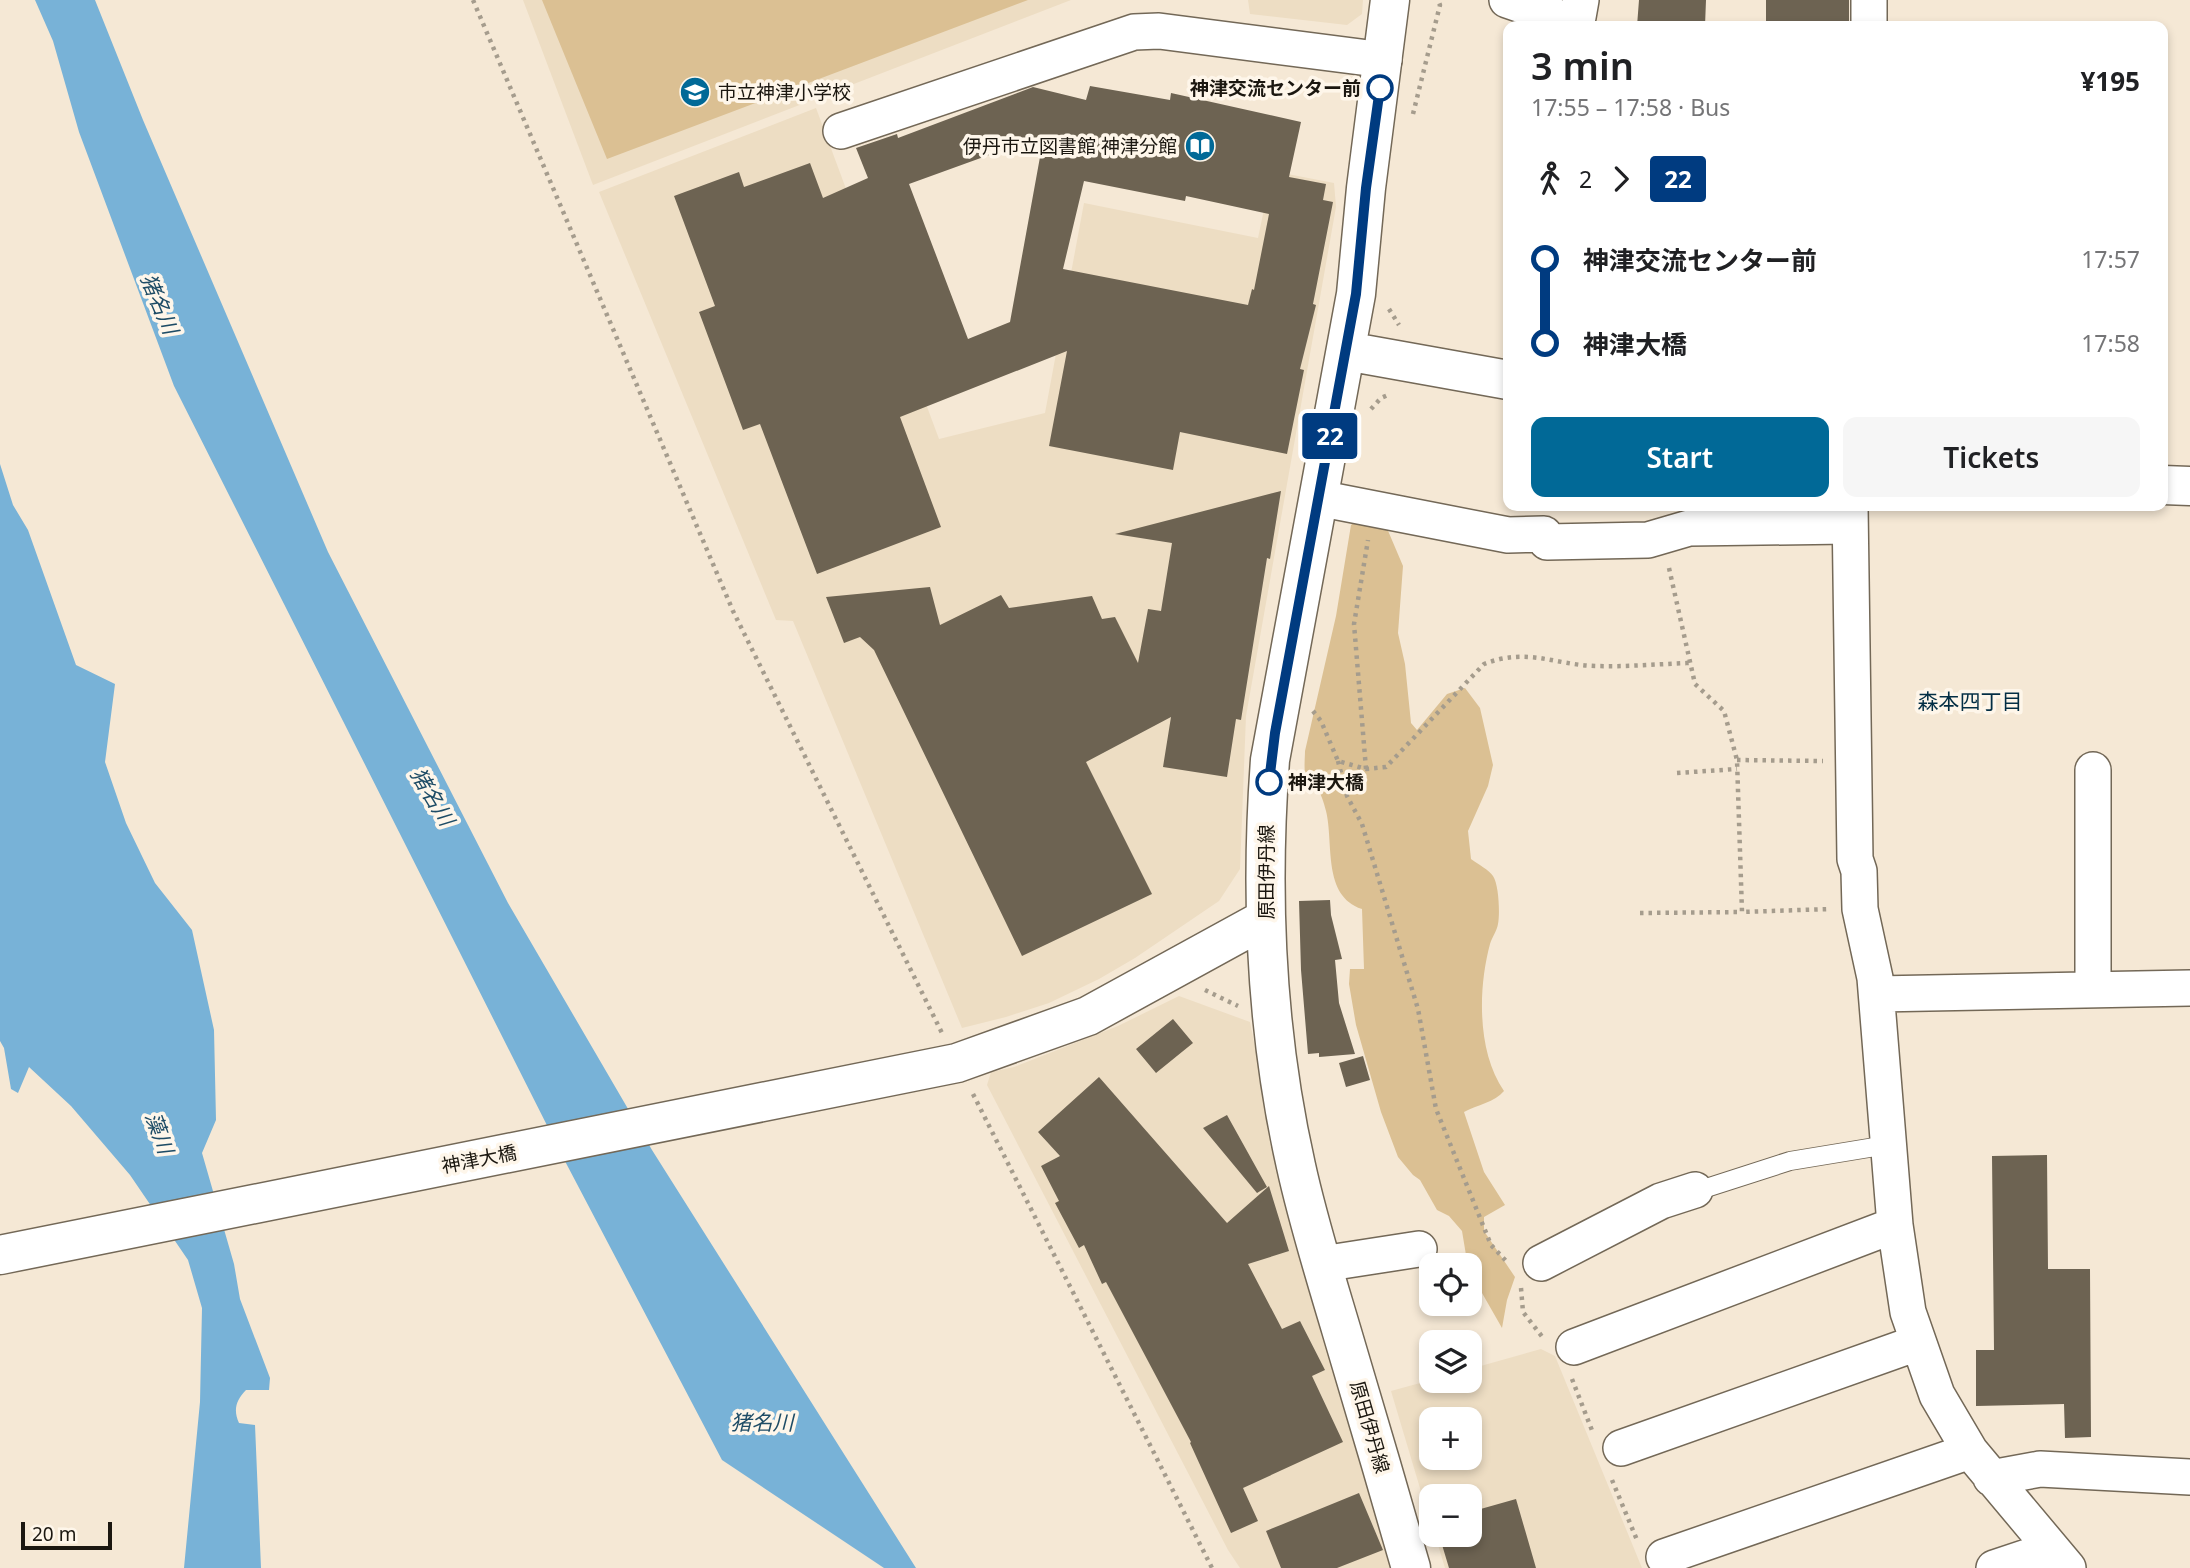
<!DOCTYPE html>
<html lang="en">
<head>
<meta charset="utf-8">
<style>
	body { margin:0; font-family:"Noto Sans","Noto Sans JP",sans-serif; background:#f6f6f6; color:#202124; height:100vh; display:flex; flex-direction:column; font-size:26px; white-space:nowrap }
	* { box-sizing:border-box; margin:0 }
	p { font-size:23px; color:#757577 }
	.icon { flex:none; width:38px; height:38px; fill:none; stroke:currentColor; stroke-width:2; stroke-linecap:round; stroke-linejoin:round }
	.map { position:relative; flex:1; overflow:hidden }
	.side { position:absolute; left:1503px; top:21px; width:665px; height:490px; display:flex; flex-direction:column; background:#fff; border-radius:14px; box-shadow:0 4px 10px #0003 }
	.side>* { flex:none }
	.badge { padding:0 14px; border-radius:5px; font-size:24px; line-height:46px }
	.tools { position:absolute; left:1419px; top:1253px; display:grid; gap:14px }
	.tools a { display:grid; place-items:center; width:63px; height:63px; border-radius:14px; background:#fff; box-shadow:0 4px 10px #0003; font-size:35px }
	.scale { position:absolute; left:21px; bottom:18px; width:91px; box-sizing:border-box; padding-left:7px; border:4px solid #1b1710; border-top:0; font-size:19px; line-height:24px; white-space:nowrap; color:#1b1710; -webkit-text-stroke:5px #fef6ea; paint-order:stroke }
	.map>.badge { position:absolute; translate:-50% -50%; box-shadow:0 0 0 4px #fff }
	.legs { display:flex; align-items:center; gap:10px; height:77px; padding:0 28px; font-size:23px }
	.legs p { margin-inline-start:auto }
	.head { display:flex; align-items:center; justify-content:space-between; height:119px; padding:0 28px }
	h1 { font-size:38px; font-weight:600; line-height:52px }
	.button { display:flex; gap:14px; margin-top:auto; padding:14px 28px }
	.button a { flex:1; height:80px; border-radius:14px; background:#016997; color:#fff; font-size:28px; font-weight:600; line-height:80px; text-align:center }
	.button a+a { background:#f6f6f6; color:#202124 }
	ul { padding:0 28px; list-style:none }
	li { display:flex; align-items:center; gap:24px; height:84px; font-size:26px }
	li i { display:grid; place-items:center; width:10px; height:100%; margin:0 9px; background:currentColor }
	li i::after { content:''; width:18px; height:18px; margin:-9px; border:5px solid; border-radius:50%; background:#fff }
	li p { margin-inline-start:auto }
	li:first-child i { background:linear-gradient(#0000 50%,currentColor 0) }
	li:last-child i { background:linear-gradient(currentColor 50%,#0000 0) }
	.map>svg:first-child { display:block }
	.built { fill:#edddc3; fill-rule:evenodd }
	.green { fill:#dbc093 }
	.water { fill:#78b2d7 }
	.building { fill:#6d6352; fill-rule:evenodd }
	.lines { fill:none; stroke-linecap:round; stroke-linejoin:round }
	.service-casing { stroke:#736857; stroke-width:20 }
	.minor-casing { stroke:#736857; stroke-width:38 }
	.tertiary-casing { stroke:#736857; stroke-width:41 }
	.path { stroke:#a59c8d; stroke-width:4.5; stroke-dasharray:3.5 5; stroke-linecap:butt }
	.service { stroke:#fff; stroke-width:18 }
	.minor { stroke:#fff; stroke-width:35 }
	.tertiary { stroke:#fff; stroke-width:38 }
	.line-1-casing { stroke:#fff; stroke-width:16 }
	.line-1 { stroke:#003b80; stroke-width:10 }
	.stop-1-dot { fill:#fff; stroke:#003b80; stroke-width:3.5 }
	.labels { text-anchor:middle; stroke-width:7; stroke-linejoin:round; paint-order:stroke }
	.stop-label { font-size:19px; font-weight:bold; fill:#1b1710; stroke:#fef6ea; text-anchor:end }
	.poi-label { font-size:19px; fill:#1b1710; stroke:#fef6ea; text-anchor:start }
	.street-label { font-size:19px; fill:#1b1710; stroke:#fef6ea }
	.water-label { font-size:21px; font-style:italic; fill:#1e4c66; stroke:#fef6ea }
	.neighbourhood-label { font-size:21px; fill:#032e44; stroke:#fef6ea }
</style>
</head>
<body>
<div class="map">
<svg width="2190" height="1568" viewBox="0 0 2190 1568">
	<rect width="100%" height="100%" fill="#f5e8d5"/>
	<path class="built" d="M523,0H1071L593,185Z
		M1248,0H1363L1362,14L1347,25L1250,14Z
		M816,108L939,439L1045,413L1084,203L1258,238L1272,171L1334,183L1336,207L1246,716L1240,869L1219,901L1135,958L1099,979L1049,1003L1006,1017L962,1028L793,621L776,620L599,192Z
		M1179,996L1250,1022L1276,1155L1391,1568H1240L1228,1550L987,1085L991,1072L1014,1067L1118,1026Z
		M1541,1349L1555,1356L1642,1568H1445L1435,1535H1470V1496H1432L1431,1525L1391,1391L1431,1380L1470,1381V1369ZM1432,1419H1470V1458H1432Z"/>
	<path class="green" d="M542,0H1028L607,159Z
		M1357,520L1386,526L1403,566L1398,633L1405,664L1411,723L1417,730L1447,694L1465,688L1480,708L1493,765L1488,786L1468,831L1471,859C1478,864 1489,870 1493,876C1499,885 1500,914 1498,924C1497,931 1492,937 1490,944C1478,989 1477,1052 1504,1091C1495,1102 1477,1105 1464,1112L1484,1172L1505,1205L1484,1217V1231L1515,1277L1507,1300L1502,1328L1482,1293L1466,1255L1462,1231L1449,1216L1437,1210L1420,1180L1413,1175L1398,1157L1381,1112L1356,1025L1349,984L1350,969H1364L1362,909C1322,896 1334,843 1326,811C1324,803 1321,793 1316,786C1313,782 1307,777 1305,773C1304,767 1305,757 1305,751L1336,616L1351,525Z"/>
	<path class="water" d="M35,0H95L143,120L328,552L508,903L652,1150L916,1568H884L722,1460L567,1165L174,386L79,132L53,41Z
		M0,464L13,505L28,530L76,665L115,684L105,762L126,823L155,883L192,930L214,1030L216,1120L202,1153L234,1264L240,1299L270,1378L269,1390H246C236,1400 233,1410 239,1423L255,1425L261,1568H184L200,1402L202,1308L188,1260L130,1175L71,1106L29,1067L18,1093L11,1089L4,1048L0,1041Z"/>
	<path class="building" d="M1639,0H1706L1705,26H1637Z
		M1766,0H1849V26H1766Z
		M1090,86L1170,100L1171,93L1301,122L1289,177L1326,184L1323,200L1333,202L1313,304L1316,305L1300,369L1304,370L1287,454L1180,432L1173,470L1049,446L1067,351L900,417L941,527L817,574L760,424L743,430L699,312L715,306L674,196L739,172L744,187L810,163L823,198L868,178L856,148L897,134L898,138L1033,87L1086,100ZM1044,135L1010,322L968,339L909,184ZM1084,181L1185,201L1186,196L1269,214L1254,290L1252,289L1248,305L1063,269Z
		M1281,491L1270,559L1267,558L1241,720L1236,719L1227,777L1163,767L1171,717L1086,762L1152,894L1022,956L874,650L860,637L844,643L826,597L930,587L940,625L1001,595L1009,608L1092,596L1102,619L1115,617L1138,663L1148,609L1161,611L1172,543L1115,534Z
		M1330,900L1331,915L1342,959L1335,960L1339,1003L1355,1054L1319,1057V1053L1308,1054L1301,970L1299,901Z
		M1173,1019L1193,1043L1156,1073L1136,1049Z
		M1363,1056L1370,1080L1346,1087L1339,1063Z
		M1099,1077L1227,1223L1269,1186L1289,1251L1248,1264L1282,1329L1300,1321L1325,1370L1312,1376L1343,1442L1243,1488L1258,1521L1231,1533L1190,1443L1191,1442L1106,1282L1102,1284L1084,1245L1079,1248L1055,1203L1059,1201L1041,1166L1060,1156L1038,1132Z
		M1227,1115L1267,1187L1257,1193L1203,1128Z
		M2047,1155L2048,1269H2090L2091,1437L2065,1438L2064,1404L1976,1406V1350H1994L1992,1156Z
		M1359,1493L1383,1550L1337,1568H1281L1266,1531Z
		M1516,1499L1536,1568H1449L1440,1538L1452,1535H1470V1512Z"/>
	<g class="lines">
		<g class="service-casing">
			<path id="service" d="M1695,1190H1700L1790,1161L1887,1145"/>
		</g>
		<g class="minor-casing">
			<path id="minor" d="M1507,0L1569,21L1578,17L1581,0
				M1869,0V26
				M841,131L1134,32L1159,31L1384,60
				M1318,498L1508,535L1544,534L1547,542L1648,540L1689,528L1849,526
				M1850,506L1855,859L1859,871L1860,909L1875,978L1895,1225L1908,1312L1937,1395L1970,1451L2068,1568
				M2093,770V990
				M1877,994L2190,988
				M1541,1263L1661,1201L1695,1190
				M1322,1264L1419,1249
				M1574,1347L1895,1225
				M1621,1448L1917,1343
				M1991,1478L2040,1469L2190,1477
				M1664,1557L1970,1451
				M1994,1568L2051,1549"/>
		</g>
		<g class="tertiary-casing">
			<path id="tertiary" d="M1390,0L1366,188L1356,294L1270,760C1260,895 1266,1033 1296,1166C1308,1221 1325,1275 1341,1329C1365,1409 1388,1488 1411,1568
				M1346,351L1508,380
				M2163,485L2190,486
				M0,1255L957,1063L1088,1016L1265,919"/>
		</g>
		<path class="path" d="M473,0L733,611L942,1033
			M1413,114L1440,5L1438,0
			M1389,309L1399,325
			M1371,409L1381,398L1388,395
			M1669,568L1695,684L1724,711L1737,760L1742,912L1830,909
			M1313,711L1321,721L1338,761L1366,769L1386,767L1484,664C1528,647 1554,665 1596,666C1627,667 1658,664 1689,663
			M1737,760L1823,761
			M1338,761L1347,796L1362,824L1418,1009L1436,1109L1491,1245L1508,1263
			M1366,769L1354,624L1368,540
			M1677,773L1737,769
			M1640,913L1742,912
			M1205,990L1238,1006
			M973,1094L1212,1568
			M1521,1288L1523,1312L1544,1339
			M1572,1379L1593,1433
			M1612,1480L1637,1540"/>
		<use href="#service" class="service"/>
		<use href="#minor" class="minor"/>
		<use href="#tertiary" class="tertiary"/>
	</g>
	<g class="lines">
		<g class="line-1-casing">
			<path id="line-1" d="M1269,782L1275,733L1356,294L1366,188L1380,88"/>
		</g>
		<use href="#line-1" class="line-1"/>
	</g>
	<defs>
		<g id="school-disc" transform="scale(1.575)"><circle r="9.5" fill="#016997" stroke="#fef6ea"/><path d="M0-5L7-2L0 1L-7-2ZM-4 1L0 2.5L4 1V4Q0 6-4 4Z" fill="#fff"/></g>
		<g id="library-disc" transform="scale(1.575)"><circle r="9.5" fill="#016997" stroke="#fef6ea"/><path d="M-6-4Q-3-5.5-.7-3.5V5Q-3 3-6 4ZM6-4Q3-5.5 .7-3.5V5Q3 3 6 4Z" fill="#fff"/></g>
	</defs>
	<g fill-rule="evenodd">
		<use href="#school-disc" x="695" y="92"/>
		<use href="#library-disc" x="1200" y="146"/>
	</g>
	<g class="stop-1-dot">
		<circle cx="1380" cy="88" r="12"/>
		<circle cx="1269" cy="782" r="12"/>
	</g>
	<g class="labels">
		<g class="stop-label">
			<text x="1361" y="95">神津交流センター前</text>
			<text x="1288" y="789" text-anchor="start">神津大橋</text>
		</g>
		<g class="poi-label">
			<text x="718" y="99">市立神津小学校</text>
			<text x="1177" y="153" text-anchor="end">伊丹市立図書館 神津分館</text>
		</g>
		<g class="street-label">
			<text transform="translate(1266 872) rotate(-90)" y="7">原田伊丹線</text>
			<text transform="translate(479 1159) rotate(-11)" y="7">神津大橋</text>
			<text transform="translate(1370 1427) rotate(74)" y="7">原田伊丹線</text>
		</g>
		<g class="water-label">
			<text transform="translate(159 304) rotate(67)" y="7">猪名川</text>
			<text transform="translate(432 797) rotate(59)" y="7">猪名川</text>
			<text transform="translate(159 1133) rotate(70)" y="7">藻川</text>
			<text x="762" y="1430">猪名川</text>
		</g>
		<g class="neighbourhood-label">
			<text x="1970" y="709">森本四丁目</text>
		</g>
	</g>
</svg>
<div class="tools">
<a><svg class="icon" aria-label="locate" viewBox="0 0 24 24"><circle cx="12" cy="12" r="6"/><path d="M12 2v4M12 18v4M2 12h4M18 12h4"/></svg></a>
<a><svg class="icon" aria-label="layers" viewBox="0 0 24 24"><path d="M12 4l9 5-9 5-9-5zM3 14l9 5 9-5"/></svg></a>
<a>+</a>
<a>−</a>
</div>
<div class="scale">20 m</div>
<b class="badge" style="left:1330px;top:436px;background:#003b80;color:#fff">22</b>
<section class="side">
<div class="head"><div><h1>3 min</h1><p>17:55 – 17:58 · Bus</p></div><b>¥195</b></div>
<div class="legs"><svg class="icon" aria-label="walk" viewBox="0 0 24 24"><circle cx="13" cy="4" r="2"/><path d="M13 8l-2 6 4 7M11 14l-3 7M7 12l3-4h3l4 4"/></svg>2<svg class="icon" aria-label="forward" viewBox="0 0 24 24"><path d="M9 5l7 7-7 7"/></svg><b class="badge" style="background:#003b80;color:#fff">22</b></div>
<ul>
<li><i style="color:#003b80"></i><b>神津交流センター前</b><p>17:57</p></li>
<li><i style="color:#003b80"></i><b>神津大橋</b><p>17:58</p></li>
</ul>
<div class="button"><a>Start</a><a>Tickets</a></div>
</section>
</div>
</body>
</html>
